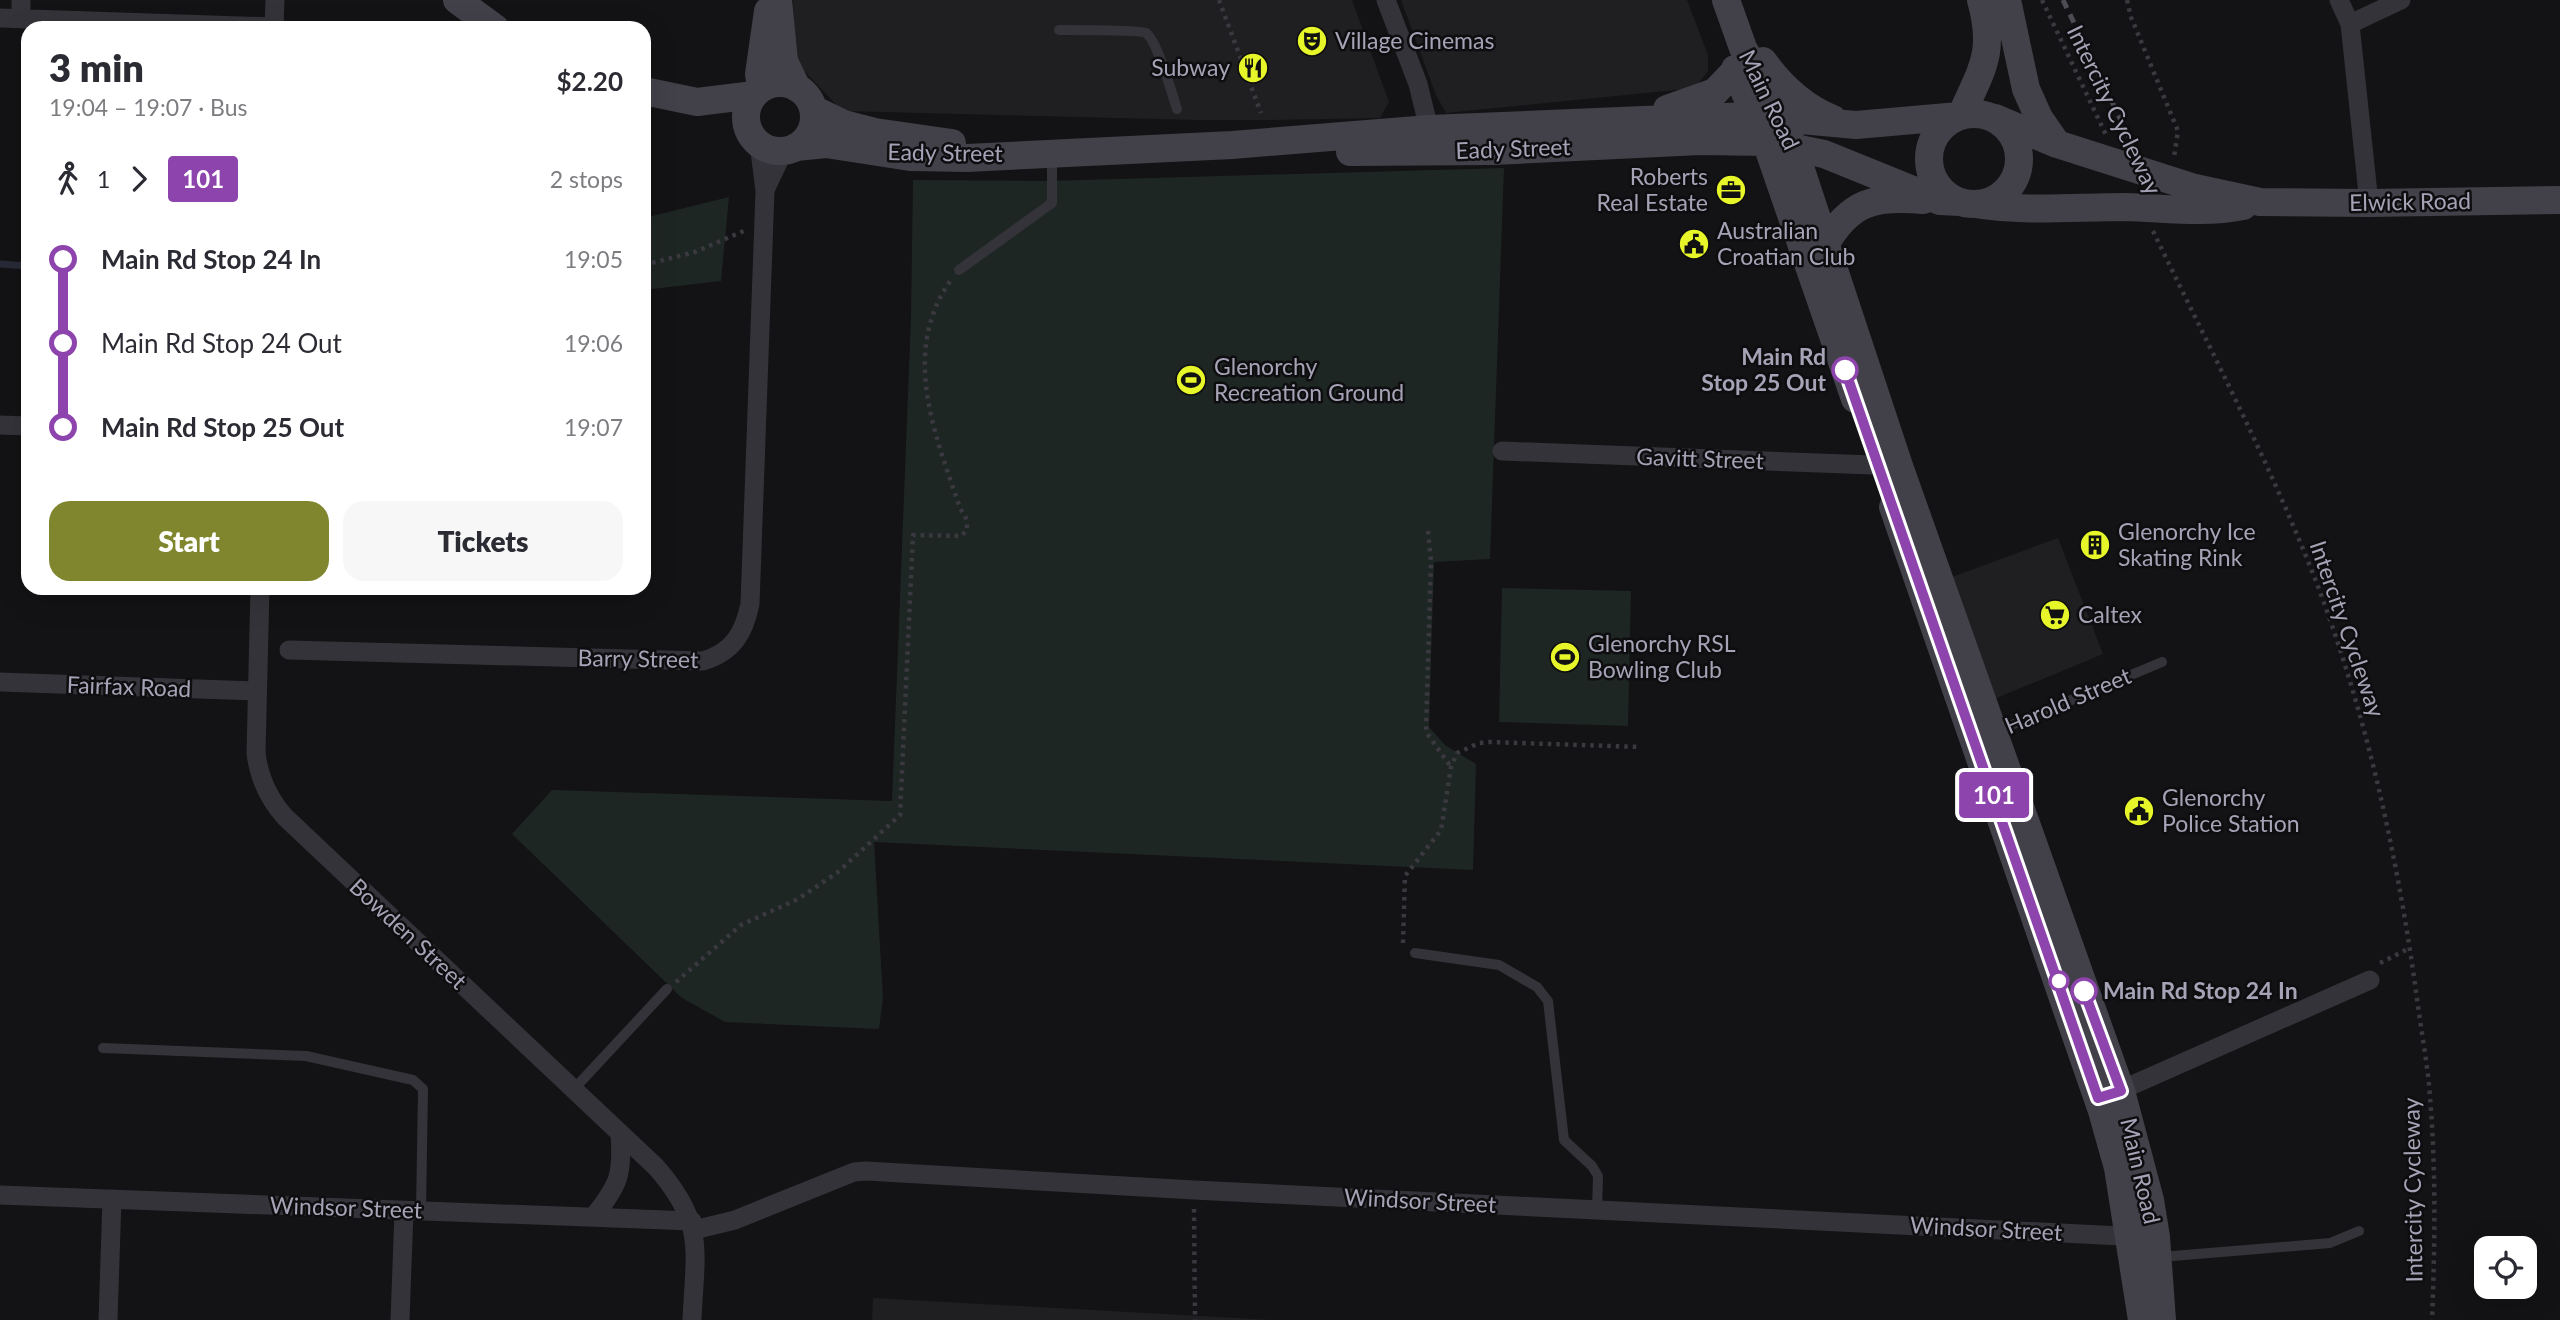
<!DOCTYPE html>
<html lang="en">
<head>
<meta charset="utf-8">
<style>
	body { margin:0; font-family:Lato,sans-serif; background:#f7f7f7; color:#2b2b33; height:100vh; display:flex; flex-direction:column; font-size:26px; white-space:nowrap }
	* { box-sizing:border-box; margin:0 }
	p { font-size:23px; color:#7c7c81 }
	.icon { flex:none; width:38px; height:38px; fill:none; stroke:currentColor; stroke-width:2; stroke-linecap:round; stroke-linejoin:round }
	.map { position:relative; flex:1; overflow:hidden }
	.drawer { position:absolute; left:21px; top:21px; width:630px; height:574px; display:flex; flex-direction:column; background:#fff; border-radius:21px; box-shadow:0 7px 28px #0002 }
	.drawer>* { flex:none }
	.badge { padding:0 14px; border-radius:5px; font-size:24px; line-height:46px }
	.buttons { position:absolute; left:2474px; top:1236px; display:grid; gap:14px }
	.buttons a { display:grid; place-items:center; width:63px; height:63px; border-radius:14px; background:#fff; box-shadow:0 7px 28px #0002; font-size:35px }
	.map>.badge { position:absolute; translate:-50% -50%; box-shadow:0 0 0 4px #fff }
	.legs { display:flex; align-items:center; gap:10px; height:77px; padding:0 28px; font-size:23px }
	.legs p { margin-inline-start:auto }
	.summary { display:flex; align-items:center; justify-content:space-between; height:119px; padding:0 28px }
	h1 { font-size:38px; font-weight:800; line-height:52px }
	.primary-button { display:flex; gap:14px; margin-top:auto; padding:14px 28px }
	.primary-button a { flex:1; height:80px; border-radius:21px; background:#7f862e; color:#fff; font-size:28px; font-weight:800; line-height:80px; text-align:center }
	.primary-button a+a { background:#f7f7f7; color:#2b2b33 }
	ul { padding:0 28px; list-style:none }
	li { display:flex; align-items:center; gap:24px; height:84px; font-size:26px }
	li i { display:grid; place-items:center; width:10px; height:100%; margin:0 9px; background:currentColor }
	li i::after { content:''; width:18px; height:18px; margin:-9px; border:5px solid; border-radius:50%; background:#fff }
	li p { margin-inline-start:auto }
	li:first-child i { background:linear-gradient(#0000 50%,currentColor 0) }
	li:last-child i { background:linear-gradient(currentColor 50%,#0000 0) }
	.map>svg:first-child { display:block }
	.built { fill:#1f1e21 }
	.green { fill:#1e2623 }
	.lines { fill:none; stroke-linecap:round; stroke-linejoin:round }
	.stream { stroke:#282a37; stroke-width:7 }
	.path { stroke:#3a3940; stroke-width:4.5; stroke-dasharray:3.5 5; stroke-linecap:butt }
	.lane { stroke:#343339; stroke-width:10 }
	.street { stroke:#343339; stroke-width:19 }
	.secondary { stroke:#424149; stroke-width:28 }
	.rail { stroke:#4d4c54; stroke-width:5; stroke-dasharray:9 7; stroke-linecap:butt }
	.line-1-casing { stroke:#fff; stroke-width:16 }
	.line-1 { stroke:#8e44ad; stroke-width:10 }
	.stop-1-dot { fill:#fff; stroke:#8e44ad; stroke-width:3.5 }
	.labels { text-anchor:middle; stroke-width:5; stroke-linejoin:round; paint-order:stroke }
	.poi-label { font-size:23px; fill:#a5a3b5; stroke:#0e0d0f; text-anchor:start }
	.street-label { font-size:23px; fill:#a5a3b5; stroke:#0e0d0f }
	.stop-label { font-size:23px; font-weight:bold; fill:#a5a3b5; stroke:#0e0d0f; text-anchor:end }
</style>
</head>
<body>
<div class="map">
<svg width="2560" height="1320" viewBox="0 0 2560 1320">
	<rect width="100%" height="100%" fill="#131214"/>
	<path class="built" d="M793,0H1352L1389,102L1380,118L1272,120H1198L842,111L794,60Z
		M1401,0H1687L1708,55V71L1695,88L1446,113L1436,95Z
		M2058,538L2103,654L1992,700L1952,577Z
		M873,1298L1274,1320H872Z"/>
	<path class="green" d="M1504,168L1490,559L1434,562L1429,727L1445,745L1476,764L1473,870L874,842L883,998L879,1029L725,1022L682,998L512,834L552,790L892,801L911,317L913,180L1047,181Z
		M729,197L721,281L644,290V218Z
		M1502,588L1631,591L1628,726L1499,722Z"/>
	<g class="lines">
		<path class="stream" d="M0,264L28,266"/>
		<path class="path" d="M1219,0L1261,113
			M2042,0L2106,135
			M2127,0L2131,17L2178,131L2174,157
			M2153,231C2209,347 2270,463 2317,584C2368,719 2399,863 2418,1006C2422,1036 2428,1067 2430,1097C2436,1170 2435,1246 2432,1320
			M644,265L695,252L746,230
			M1428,531L1431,561L1426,732L1451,767
			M1403,943L1405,876L1441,830L1451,767L1457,753L1479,743L1489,742L1641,747
			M2380,963L2410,948
			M676,982L741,925L798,899L838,872L900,815L913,535L961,536L967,530V520L960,508C935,435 900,351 951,280
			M1194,1209L1195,1320"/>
		<path class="lane" d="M1059,30C1071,30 1141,30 1146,33C1157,40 1172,94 1177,109
			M959,270L1052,203V156
			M1995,732L2162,662
			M1415,953L1499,965L1537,987L1548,1001L1564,1140L1592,1166L1598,1176L1597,1210
			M103,1048L306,1056L413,1080L423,1089L421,1211
			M573,1090L667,989
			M2161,1257L2330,1243L2359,1231"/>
		<path class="street" d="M1386,0L1418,84L1429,129
			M2339,0L2350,24L2369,203
			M0,18L274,27
			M21,19V0
			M2350,24L2401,0
			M274,28L275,0
			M765,190L784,150
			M0,425L28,426
			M1502,451L1899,466
			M260,588L256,753C259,778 268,798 285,817L656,1167C706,1224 695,1250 692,1320
			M289,650L703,661C733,652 744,633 750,604L765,191L759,143
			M0,682L257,691
			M2112,1094L2370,980
			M0,1195L692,1221
			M594,1216C619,1185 623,1174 620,1134
			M694,1230L735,1220L854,1172L866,1171L1194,1190L2141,1237
			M108,1320L112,1199
			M400,1320L404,1211"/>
		<path class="secondary" d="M457,0L495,28
			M778,0L784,61L797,88
			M1726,0L1743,48L1781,118L1793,146L1899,466L2121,1091L2150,1200L2156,1237L2162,1320
			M2007,0L2026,89L2039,118L2057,144
			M1763,61C1781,86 1805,108 1833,119
			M1735,69L1766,142L1855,399
			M746 117a34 34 0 1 1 68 0a34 34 0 1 1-68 0Z
			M761,88L759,74L768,11
			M644,91L697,102L754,95
			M813,109L844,124L875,132L952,143
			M1667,109L1715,92L1736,70
			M1929 159a45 45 0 1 1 90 0a45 45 0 1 1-90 0Z
			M1961,116C1981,70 1996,54 1981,0
			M1995,118L2057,144L2195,188L2260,202L2369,203L2560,200
			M796,147L826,144L910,157L967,158L1232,145L1429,129L1690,118L1756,116L1856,125L1959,116
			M1350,152L1494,151L1700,141L1766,142L1824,154L1940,201L1960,202
			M1975,204C2025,212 2075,207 2125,207C2165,208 2204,214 2243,206
			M1825,245C1850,201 1875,196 1923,200
			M1893,507L2102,1111L2118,1168L2142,1320"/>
		<path class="rail" d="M2063,0L2129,137"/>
	</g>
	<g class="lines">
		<g class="line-1-casing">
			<path id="line-1" d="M1845,370L2098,1098L2121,1091L2084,991"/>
		</g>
		<use href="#line-1" class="line-1"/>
	</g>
	<defs>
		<g id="theatre-disc" transform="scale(1.575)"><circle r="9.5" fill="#e6f628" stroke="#0e0d0f"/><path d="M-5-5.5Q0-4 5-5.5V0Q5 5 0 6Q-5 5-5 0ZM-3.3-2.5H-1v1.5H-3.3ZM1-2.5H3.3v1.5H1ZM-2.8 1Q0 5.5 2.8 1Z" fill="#111"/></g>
		<g id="restaurant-disc" transform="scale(1.575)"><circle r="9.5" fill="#e6f628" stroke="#0e0d0f"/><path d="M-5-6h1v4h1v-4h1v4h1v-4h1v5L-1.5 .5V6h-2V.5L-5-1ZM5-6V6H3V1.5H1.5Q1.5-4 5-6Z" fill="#111"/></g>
		<g id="office-disc" transform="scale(1.575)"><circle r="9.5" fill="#e6f628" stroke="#0e0d0f"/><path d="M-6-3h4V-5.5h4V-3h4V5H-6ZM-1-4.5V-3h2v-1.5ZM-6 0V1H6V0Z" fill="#111"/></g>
		<g id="civic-disc" transform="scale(1.575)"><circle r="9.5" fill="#e6f628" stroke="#0e0d0f"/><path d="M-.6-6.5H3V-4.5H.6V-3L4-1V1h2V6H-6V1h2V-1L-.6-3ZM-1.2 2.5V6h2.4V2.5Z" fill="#111"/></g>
		<g id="stadium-disc" transform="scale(1.575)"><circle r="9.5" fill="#e6f628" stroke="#0e0d0f"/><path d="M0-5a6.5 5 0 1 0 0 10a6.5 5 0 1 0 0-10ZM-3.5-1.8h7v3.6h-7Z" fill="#111"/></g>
		<g id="building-disc" transform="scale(1.575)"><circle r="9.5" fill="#e6f628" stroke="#0e0d0f"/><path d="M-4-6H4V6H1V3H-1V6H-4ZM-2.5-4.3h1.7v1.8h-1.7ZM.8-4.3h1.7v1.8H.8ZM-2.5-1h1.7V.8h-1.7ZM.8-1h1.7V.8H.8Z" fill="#111"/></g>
		<g id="supermarket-disc" transform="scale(1.575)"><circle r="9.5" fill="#e6f628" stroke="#0e0d0f"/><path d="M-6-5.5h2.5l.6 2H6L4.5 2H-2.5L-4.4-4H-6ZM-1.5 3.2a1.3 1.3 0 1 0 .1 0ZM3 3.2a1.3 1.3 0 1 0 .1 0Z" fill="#111"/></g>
	</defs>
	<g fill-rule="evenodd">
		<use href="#theatre-disc" x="1312" y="41"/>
		<use href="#restaurant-disc" x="1253" y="68"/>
		<use href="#office-disc" x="1731" y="190"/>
		<use href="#civic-disc" x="1694" y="244"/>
		<use href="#stadium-disc" x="1191" y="380"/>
		<use href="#building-disc" x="2095" y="545"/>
		<use href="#supermarket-disc" x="2055" y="615"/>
		<use href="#stadium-disc" x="1565" y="657"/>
		<use href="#civic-disc" x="2139" y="811"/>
	</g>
	<g class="stop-1-dot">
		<circle cx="1845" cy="370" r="12"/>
		<circle cx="2059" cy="981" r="9"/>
		<circle cx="2084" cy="991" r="12"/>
	</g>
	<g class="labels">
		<g class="poi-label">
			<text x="1335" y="49">Village Cinemas</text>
			<text x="1230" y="76" text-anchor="end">Subway</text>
			<text x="1708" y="185" text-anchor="end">Roberts<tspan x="1708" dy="26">Real Estate</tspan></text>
			<text x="1717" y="239">Australian<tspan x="1717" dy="26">Croatian Club</tspan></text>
			<text x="1214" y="375">Glenorchy<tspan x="1214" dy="26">Recreation Ground</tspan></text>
			<text x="2118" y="540">Glenorchy Ice<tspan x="2118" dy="26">Skating Rink</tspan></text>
			<text x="2078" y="623">Caltex</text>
			<text x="1588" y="652">Glenorchy RSL<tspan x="1588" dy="26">Bowling Club</tspan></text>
			<text x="2162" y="806">Glenorchy<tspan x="2162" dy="26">Police Station</tspan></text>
		</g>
		<g class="street-label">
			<text transform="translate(1769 100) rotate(64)" y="8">Main Road</text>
			<text transform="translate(2114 110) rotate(64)" y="8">Intercity Cycleway</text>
			<text transform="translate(1513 149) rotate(-2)" y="8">Eady Street</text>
			<text transform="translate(945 153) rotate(1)" y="8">Eady Street</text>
			<text transform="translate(2410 202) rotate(-1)" y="8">Elwick Road</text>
			<text transform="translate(1700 459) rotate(2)" y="8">Gavitt Street</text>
			<text transform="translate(2347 629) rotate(71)" y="8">Intercity Cycleway</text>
			<text transform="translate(638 659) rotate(1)" y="8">Barry Street</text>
			<text transform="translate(129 687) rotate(2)" y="8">Fairfax Road</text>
			<text transform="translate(2068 701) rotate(-23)" y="8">Harold Street</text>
			<text transform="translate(408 934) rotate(43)" y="8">Bowden Street</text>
			<text transform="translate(2140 1171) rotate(77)" y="8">Main Road</text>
			<text transform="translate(2413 1190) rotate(-91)" y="8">Intercity Cycleway</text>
			<text transform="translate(1420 1201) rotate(3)" y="8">Windsor Street</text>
			<text transform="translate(346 1208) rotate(2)" y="8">Windsor Street</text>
			<text transform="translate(1986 1229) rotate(3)" y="8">Windsor Street</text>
		</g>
		<g class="stop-label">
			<text x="1826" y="365">Main Rd<tspan x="1826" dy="26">Stop 25 Out</tspan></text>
			<text x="2103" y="999" text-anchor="start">Main Rd Stop 24 In</text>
		</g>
	</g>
</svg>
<div class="buttons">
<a><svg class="icon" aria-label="locate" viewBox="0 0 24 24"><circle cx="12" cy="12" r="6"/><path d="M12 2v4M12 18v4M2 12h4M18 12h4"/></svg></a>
</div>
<b class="badge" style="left:1994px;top:795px;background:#8e44ad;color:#fff">101</b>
<section class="drawer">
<div class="summary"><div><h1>3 min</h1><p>19:04 – 19:07 · Bus</p></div><b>$2.20</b></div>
<div class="legs"><svg class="icon" aria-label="walk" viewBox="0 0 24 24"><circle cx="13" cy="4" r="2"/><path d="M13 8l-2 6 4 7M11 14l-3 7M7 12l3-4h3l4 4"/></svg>1<svg class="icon" aria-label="forward" viewBox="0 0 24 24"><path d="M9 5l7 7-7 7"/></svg><b class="badge" style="background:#8e44ad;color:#fff">101</b><p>2 stops</p></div>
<ul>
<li><i style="color:#8e44ad"></i><b>Main Rd Stop 24 In</b><p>19:05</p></li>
<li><i style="color:#8e44ad"></i><span>Main Rd Stop 24 Out</span><p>19:06</p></li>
<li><i style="color:#8e44ad"></i><b>Main Rd Stop 25 Out</b><p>19:07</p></li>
</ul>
<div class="primary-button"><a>Start</a><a>Tickets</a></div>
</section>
</div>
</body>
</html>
